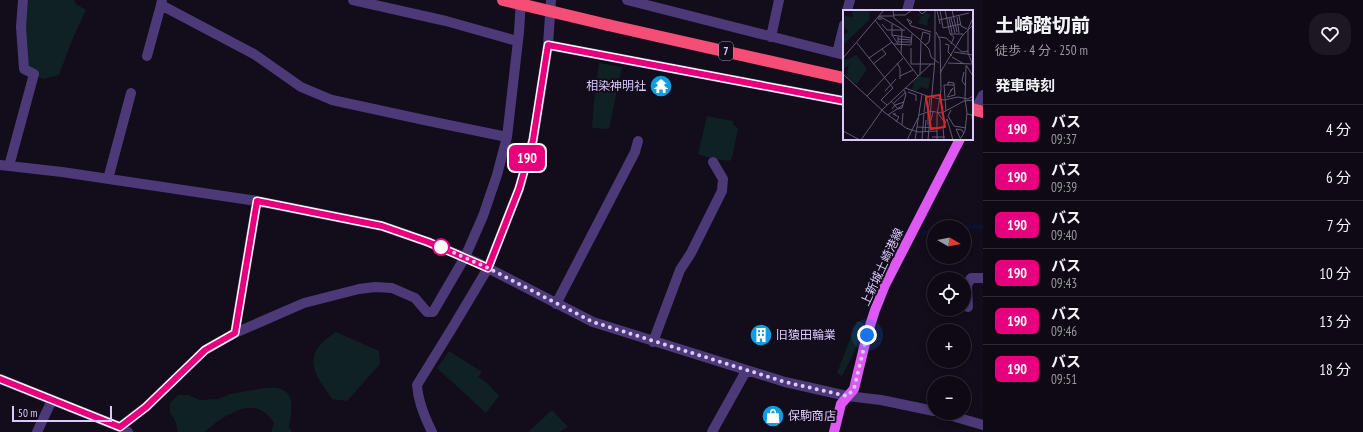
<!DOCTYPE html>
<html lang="ja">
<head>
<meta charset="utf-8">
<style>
	body { margin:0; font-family:"PT Sans Narrow","Noto Sans JP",sans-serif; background:#1c1722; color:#f1f3f6; height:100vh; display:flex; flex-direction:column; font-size:15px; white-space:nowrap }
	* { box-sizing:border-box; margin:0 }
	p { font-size:13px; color:#9b9aa0 }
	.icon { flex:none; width:22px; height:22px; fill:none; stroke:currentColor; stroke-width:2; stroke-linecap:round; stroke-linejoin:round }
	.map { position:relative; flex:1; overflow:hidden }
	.sheet { display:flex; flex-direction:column; background:#0e0914; width:380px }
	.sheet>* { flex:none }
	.badge { padding:0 8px; border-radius:6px; font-size:14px; line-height:26px }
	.needle { width:26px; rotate:99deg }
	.buttons { position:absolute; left:927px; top:220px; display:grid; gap:8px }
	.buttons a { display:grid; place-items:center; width:44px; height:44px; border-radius:50%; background:#0e0914; box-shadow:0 2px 10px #0003,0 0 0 1px #2e2a34; font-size:20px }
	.scale { position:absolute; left:12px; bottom:10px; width:100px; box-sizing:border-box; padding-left:4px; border:2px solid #dbcafc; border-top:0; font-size:11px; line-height:14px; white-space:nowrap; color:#dbcafc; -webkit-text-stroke:3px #120c1b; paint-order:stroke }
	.you { position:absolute; width:20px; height:20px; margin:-10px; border:3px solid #fff; border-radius:50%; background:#1a73e8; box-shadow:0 0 0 6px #1a73e833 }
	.map>.badge { position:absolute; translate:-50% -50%; box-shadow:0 0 0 2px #fff }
	h2 { padding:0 12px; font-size:15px; line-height:36px }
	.round { display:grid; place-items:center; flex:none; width:42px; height:42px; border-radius:16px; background:#1c1722 }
	.headline { display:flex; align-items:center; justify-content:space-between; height:68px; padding:0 12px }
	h1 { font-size:19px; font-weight:800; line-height:30px }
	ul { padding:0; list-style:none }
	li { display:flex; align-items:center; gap:12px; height:48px; padding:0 12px; border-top:1px solid #2e2a34 }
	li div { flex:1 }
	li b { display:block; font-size:15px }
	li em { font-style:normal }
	li .badge { min-width:44px; font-weight:700; text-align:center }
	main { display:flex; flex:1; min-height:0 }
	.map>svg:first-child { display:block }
	.green { fill:#102125 }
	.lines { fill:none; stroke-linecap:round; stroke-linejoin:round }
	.stream { stroke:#0b1135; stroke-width:4 }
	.minor { stroke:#4b3a77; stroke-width:10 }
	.major { stroke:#de58f4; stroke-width:10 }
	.highway { stroke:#f44d76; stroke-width:12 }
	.highway-bridge { stroke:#f44d76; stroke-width:12 }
	.line-casing { stroke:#fff; stroke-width:9 }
	.line { stroke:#e6007e; stroke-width:6 }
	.walk { stroke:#dbcafc; stroke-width:4; stroke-dasharray:0 7.2 }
	.stop-dot { fill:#fff; stroke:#e6007e; stroke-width:2 }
	.labels { text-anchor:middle; stroke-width:4; stroke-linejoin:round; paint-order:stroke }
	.shield { fill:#120c1b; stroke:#9f91b8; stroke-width:1 }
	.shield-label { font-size:11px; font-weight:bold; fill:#dbcafc }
	.poi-label { font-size:12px; fill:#dbcafc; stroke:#120c1b; text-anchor:start }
	.street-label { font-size:12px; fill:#dbcafc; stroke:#120c1b }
	.inset-road { fill:none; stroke:#625875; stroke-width:1 }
	.view { fill:#d62828; fill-opacity:0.15; stroke:#d62828; stroke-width:2 }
	.inset-edge { fill:none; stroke:#dbcafc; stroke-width:2 }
</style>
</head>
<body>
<main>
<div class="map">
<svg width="983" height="432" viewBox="0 0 983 432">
	<rect width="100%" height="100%" fill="#120c1b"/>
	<path class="green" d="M29,0H74L76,4L86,10L72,40L59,75L43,79L24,69L21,32Z
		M599,63L622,67L609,129L592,128L594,102Z
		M707,116L733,121V125L738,128L732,158L729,161L714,159L698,154Z
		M857,321L864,324L853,355L842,376L837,373Z
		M336,332L379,351L380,364L347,401L332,399C321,382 303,364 321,344C325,339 331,336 336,332Z
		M449,351L482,372L478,377L486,382L499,396L486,413L437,368Z
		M265,388C270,388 277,387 281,389C297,395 290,415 289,427L292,432H271L272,430L274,423C258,397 236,409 215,423C212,426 207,431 203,432C195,432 185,432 178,432L175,420L170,413V403L178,395H188L200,400L219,399L230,394Z
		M552,410L568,427L559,432H528Z"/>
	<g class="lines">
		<path class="stream" d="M964,227H983
			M923,233L934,231"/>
		<path class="minor" d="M162,0L161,5L254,54L301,87L332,100L429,121L507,137
			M353,0L446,21L517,41
			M627,0L844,55
			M847,11L850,0
			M907,11L910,0
			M771,37L779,0
			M548,45L844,101
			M837,53L844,25
			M147,56L161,5
			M975,110L983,95
			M0,165L62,172L257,201L382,226L428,242L476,262L593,322L785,382L847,396L881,400L934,411
			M9,166L34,74L24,69L21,27L23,0
			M108,179L131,93
			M556,304L635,152L638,141
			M968,307L967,285L971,278H983
			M235,333L257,201
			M653,342L680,270L691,253L722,191L723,179L713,162
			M0,379L120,427L128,432
			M942,413L983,425
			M120,427L146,407L205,350L235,333L304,303L359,289L375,287L392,288L415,298L427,312H433L465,257L483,216L497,175L507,137L519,32L521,0
			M37,432L52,400
			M432,432C425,418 418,401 417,385L454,325L488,268L519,189L533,140L537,116L548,45L551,0
			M712,432L746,371"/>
		<path class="major" d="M834,432L841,404L854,389L867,335L875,310L885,285L960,139"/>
		<path class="highway" d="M608,25L844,78
			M972,109L983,112"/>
		<path class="highway-bridge" d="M503,0L608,25"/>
	</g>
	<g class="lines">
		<g class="line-casing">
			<path id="line" d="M0,379L120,427L146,407L205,350L235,333L257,201L382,226L428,242L488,268L519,189L533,140L548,45L844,101"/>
		</g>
		<use href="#line" class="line"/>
		<path class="walk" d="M441,247L488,268L593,322L785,382L847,396L854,389L867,335"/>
	</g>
	<defs>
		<g id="temple-disc" transform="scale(1.15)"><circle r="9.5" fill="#0f9de3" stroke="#120c1b"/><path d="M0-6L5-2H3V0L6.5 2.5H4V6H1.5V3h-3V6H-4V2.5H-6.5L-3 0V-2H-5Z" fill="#fff"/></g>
		<g id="building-disc" transform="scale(1.15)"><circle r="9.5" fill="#0f9de3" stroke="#120c1b"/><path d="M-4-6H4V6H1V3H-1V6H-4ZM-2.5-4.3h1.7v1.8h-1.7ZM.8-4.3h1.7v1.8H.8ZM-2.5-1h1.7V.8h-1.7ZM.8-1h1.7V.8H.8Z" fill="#fff"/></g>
		<g id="shop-disc" transform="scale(1.15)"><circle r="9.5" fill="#0f9de3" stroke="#120c1b"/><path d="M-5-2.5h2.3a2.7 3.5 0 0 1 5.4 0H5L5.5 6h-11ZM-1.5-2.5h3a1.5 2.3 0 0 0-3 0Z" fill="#fff"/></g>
	</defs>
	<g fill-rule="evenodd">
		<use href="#temple-disc" x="661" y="86"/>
		<use href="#building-disc" x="761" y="335"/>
		<use href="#shop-disc" x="773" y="416"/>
	</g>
	<circle class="stop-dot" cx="441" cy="247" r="8"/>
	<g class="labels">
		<rect class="shield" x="719" y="42" width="14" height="18" rx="3"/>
		<g class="shield-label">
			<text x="726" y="55">7</text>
		</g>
		<g class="poi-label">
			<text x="646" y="90" text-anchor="end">相染神明社</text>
			<text x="776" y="339">旧猿田輪業</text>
			<text x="788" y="420">保駒商店</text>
		</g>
		<g class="street-label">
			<text transform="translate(882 267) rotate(-65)" y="4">上新城土崎港線</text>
		</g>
	</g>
	<g transform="translate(843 10)">
		<rect width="130" height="130" fill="#120c1b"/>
		<path d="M9,0H27L26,10L0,35V25L6,22L0,16L1,9L2,6L10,7ZM82,2L88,5L85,9L84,16L90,17L75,13L78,7L73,3L80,6ZM13,45L24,59L15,73H11L4,66L5,57L9,53L0,59L1,48L4,50ZM78,63V67L87,68L86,77L84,79L79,77L73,81L69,80L71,71Z" fill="#102125"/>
		<path class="inset-road" d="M50,0L51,8L75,28L86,39L88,47L96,53M75,0L79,4L84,0M94,0L97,14M97,0L100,18L118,14M102,0L107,24H120M109,0L114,22M50,5H62L69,0M36,6L59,19L58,44M116,6L118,16L124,19M114,7L116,23M106,8L109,23M108,8L112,23M130,8L125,19V43L130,55M39,9H35L37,6H50M32,10L75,66M96,10L126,3M39,14L44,20H49M49,14V25L55,34M67,14L69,12L64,9L68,16L88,22M49,20H62M93,22L97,30L98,80L94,105V130M107,24L111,27L108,34M49,25L68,28M55,27V32H68M96,27L103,28L119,42L125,41M55,29L68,30M78,30L80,22L87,24L86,32L82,35M14,33L50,78L38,90L44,95M50,34L68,35L69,24M102,34L106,35L105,42L109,46M39,39L49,32M111,42L130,45M109,47L121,54M0,48L41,0M26,48L39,39L43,44L30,54M54,53L57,58V69M105,53L130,54M68,54H92M68,54V38M123,55L130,66M121,62L119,71L122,75M97,63L119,26L130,15M0,64L41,102L63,118L75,122L94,121M77,64L78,31M57,66L70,60M105,72L111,73V75H105ZM62,78L87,87M42,81L53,69M107,81L110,78L104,87L112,85L111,75M65,82L73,85V91M24,86L60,48M88,87L101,90L115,87L125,89L130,86M48,91L55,99L59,98L63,84L61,80M51,93L63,82M49,99L52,95L61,92M108,100L105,106L111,116L123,118M85,101L87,88M103,101L101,75H105M81,102L83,86M95,103L102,113M53,104H50L56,107L53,112M124,104L129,105L130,116M45,105L60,95M76,105L87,101L99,103L121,91L130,90M87,114L90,102M59,115L60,103M85,115V102M74,117L94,118M0,121L17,130M82,122L83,110M89,127H102M118,128L122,121L124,103L122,89L123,56M18,130L39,100L88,54M64,130L75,108M72,130L79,84M79,130L81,103M85,130L92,49V0M101,130L100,117L104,109L110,130M118,130L113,119L119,120L121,124"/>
		<path class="view" d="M97,85L102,117L88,119L83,87Z"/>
		<rect width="130" height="130" class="inset-edge"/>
	</g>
</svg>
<div class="buttons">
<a><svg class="needle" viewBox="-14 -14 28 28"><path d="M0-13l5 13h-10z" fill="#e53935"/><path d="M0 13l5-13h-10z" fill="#9b9aa0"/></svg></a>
<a><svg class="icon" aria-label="locate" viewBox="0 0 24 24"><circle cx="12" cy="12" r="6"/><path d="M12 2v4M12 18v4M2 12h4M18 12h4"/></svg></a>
<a>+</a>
<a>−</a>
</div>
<div class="scale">50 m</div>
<div class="you" style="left:867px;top:335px"></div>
<b class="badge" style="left:527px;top:158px;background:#e6007e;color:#fff">190</b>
</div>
<section class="sheet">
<div class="headline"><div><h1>土崎踏切前</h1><p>徒歩 · 4 分 · 250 m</p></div><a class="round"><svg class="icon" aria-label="heart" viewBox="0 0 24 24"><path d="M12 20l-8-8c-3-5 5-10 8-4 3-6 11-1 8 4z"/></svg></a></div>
<h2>発車時刻</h2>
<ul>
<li><span class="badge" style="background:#e6007e;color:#fff">190</span><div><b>バス</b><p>09:37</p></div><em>4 分</em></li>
<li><span class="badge" style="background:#e6007e;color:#fff">190</span><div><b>バス</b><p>09:39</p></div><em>6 分</em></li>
<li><span class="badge" style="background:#e6007e;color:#fff">190</span><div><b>バス</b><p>09:40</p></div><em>7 分</em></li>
<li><span class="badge" style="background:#e6007e;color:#fff">190</span><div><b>バス</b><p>09:43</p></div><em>10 分</em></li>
<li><span class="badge" style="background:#e6007e;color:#fff">190</span><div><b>バス</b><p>09:46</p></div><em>13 分</em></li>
<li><span class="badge" style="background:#e6007e;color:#fff">190</span><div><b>バス</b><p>09:51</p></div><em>18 分</em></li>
</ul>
</section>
</main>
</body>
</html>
